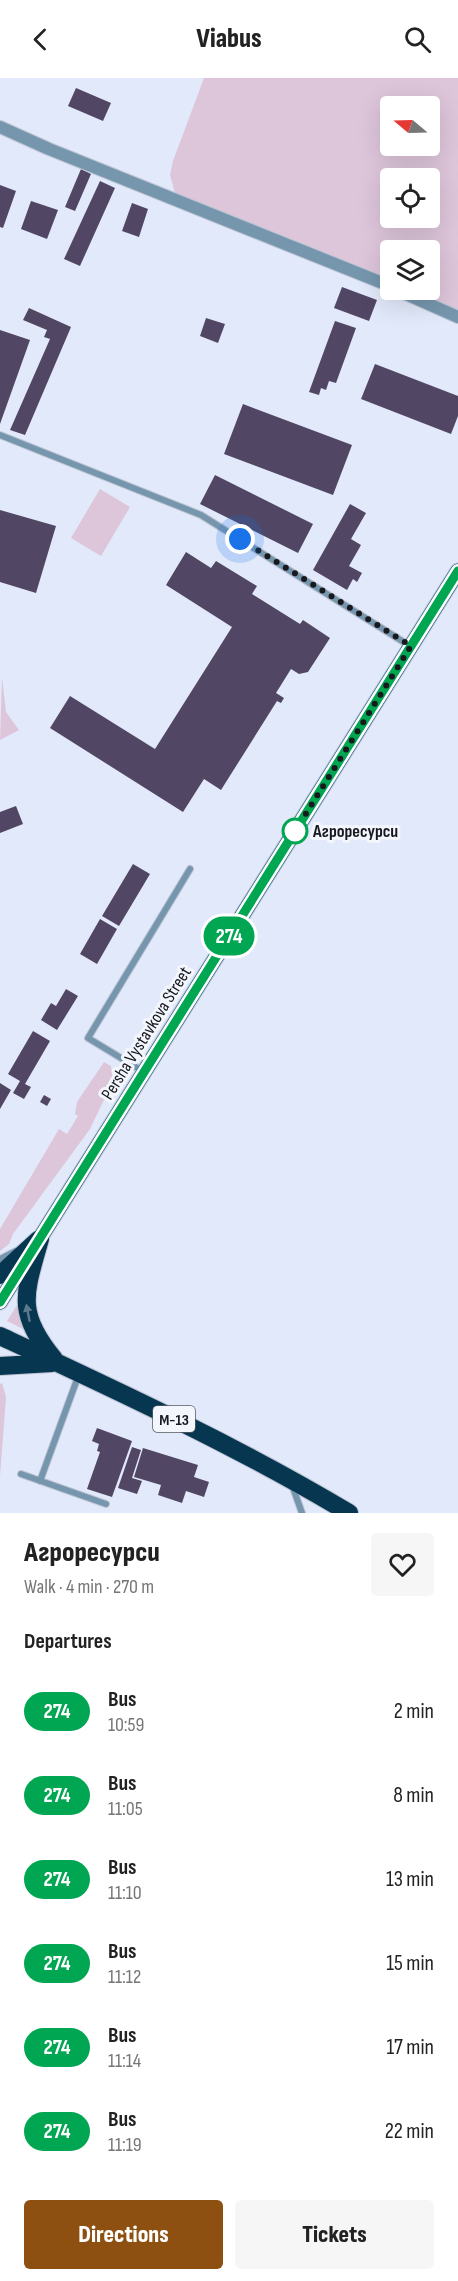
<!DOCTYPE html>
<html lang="en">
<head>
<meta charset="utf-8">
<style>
	body { margin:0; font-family:"Sofia Sans Condensed",sans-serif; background:#f6f6f6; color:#222; height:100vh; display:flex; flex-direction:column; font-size:22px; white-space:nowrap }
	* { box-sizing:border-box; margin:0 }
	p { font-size:20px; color:#767676 }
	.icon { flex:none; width:33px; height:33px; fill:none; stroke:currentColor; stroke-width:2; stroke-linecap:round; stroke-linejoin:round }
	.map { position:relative; height:1435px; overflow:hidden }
	.drawer { display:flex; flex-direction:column; background:#fff; flex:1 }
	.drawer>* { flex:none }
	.badge { padding:0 12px; border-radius:20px; font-size:21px; line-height:39px }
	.needle { width:39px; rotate:289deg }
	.controls { position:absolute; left:380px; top:18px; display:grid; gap:12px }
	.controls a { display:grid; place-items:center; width:60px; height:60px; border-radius:6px; background:#fff; box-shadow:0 6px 24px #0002; font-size:30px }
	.you { position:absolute; width:30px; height:30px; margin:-15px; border:4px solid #fff; border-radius:50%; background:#1a73e8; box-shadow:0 0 0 9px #1a73e833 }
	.map>.badge { position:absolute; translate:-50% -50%; box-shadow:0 0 0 3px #fff }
	h2 { padding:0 24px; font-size:22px; line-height:54px }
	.round { display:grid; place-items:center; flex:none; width:63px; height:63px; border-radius:6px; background:#f6f6f6 }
	.summary { display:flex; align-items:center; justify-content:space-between; height:102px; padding:0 24px }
	h1 { font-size:28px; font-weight:800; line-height:45px }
	.action { display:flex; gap:12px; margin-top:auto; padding:12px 24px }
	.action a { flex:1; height:69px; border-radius:6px; background:#8d5011; color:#fff; font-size:24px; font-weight:800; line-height:69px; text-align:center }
	.action a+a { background:#f6f6f6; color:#222 }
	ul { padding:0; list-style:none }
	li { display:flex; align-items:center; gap:18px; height:84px; padding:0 24px }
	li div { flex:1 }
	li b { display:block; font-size:22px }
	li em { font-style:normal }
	li .badge { min-width:66px; font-weight:700; text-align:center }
	header { display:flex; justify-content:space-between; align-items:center; height:78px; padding:0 24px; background:#fff; font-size:27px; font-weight:800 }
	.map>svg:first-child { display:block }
	.green { fill:#ddc5da; fill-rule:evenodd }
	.building { fill:#514765 }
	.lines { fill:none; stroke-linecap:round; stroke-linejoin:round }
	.lane-casing { stroke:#bdc4d3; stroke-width:8 }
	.street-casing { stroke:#bdc4d3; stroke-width:14 }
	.primary-casing { stroke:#bdc4d3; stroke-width:17 }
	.highway-casing { stroke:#bdc4d3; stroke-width:20 }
	.lane { stroke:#7696ad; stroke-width:6 }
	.street { stroke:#7696ad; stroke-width:12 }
	.primary { stroke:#005078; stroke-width:15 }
	.highway { stroke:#073651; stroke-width:18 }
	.oneway { fill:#5a798d }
	.line-casing { stroke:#fff; stroke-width:14 }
	.line { stroke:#00a651; stroke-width:9 }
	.walk { stroke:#17191f; stroke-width:6; stroke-dasharray:0 10.8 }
	.stop-dot { fill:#fff; stroke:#00a651; stroke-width:3 }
	.labels { text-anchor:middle; stroke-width:6; stroke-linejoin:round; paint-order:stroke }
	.shield { fill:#f3f6fd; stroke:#595b62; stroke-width:1.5 }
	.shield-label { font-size:16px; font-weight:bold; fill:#17191f }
	.stop-label { font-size:18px; font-weight:bold; fill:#17191f; stroke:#f3f6fd; text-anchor:start }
	.street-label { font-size:18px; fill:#17191f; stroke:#f3f6fd }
</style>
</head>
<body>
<header><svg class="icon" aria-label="back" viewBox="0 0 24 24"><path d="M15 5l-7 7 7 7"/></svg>Viabus<svg class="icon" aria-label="search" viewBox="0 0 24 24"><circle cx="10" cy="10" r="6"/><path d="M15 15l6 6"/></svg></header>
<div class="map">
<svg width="458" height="1435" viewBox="0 0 458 1435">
	<rect width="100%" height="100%" fill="#e2e9fa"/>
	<path class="green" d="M204,0H458V234L411,212H429V172H390V202L175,115L170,97L173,83ZM390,28H429V68H390ZM390,100H429V140H390Z
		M100,411L130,429L101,478L71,460Z
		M2,599L6,634L19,652L0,662Z
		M104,984L111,988L113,1003L90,1051L13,1156L9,1166L0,1173V1151L59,1051L67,1056L78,1038L75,1036L77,1024Z
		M21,1221L25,1252L7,1243Z
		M2,1305L6,1319L0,1398V1306Z"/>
	<path class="building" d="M76,10L111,25L103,43L68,28Z
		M81,91L91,96L75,133L65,129Z
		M100,103L115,110L80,188L64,181Z
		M0,107L16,113L3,150L0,149Z
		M31,123L58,132L47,161L21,151Z
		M132,125L148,131L139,159L122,153Z
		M342,209L377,222L369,243L334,230Z
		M29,230L71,249L25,357L10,352L50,261L44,259L47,252L23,242Z
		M206,240L225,246L218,265L200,258Z
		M335,243L356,250L336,305L329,303L326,312L321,310L319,317L309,314Z
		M0,252L30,262L0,346Z
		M375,286L458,318V338L451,356L361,321Z
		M243,326L352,367L333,417L224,376Z
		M215,397L313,446L298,475L200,426Z
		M350,426L366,435L351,461L361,467L349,488L362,495L357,504L353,501L347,512L313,492Z
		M0,432L56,448L36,515L0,504Z
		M186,474L211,490L216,483L257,508L252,516L300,546L303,542L330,560L308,594L299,596L291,591L276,615L284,620L281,625L277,623L221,712L204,701L183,734L50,650L70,618L155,671L232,549L166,507Z
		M16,728L23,746L0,755V734Z
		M133,786L150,796L119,848L102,838Z
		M100,841L117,851L97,886L80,876Z
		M66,911L78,918L57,952L41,942L51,925L56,928Z
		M33,953L50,963L25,1006L31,1009L24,1021L13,1015L20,1003L8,996Z
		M0,1005L11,1012L0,1031Z
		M44,1017L51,1021L47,1028L40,1024Z
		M97,1350L132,1363L112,1419L87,1411L100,1374L97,1373L99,1366L92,1363Z
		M132,1369L141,1372L132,1400L142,1403L137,1416L118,1410Z
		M143,1370L198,1387L194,1399L209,1404L204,1419L186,1413L182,1425L158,1417L161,1407L134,1399Z"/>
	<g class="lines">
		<g class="lane-casing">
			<path id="lane" d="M0,357L201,437L410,568
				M144,994L88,960L190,791
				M0,1181L16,1173
				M21,1396L106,1426
				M40,1403L79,1296
				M292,1407L302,1435"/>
		</g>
		<g class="street-casing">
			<path id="street" d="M0,49L49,71L390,208
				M397,212L458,239"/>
		</g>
		<g class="primary-casing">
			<path id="primary" d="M0,1224L458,493"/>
		</g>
		<g class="highway-casing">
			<path id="highway" d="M40,1161C25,1215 15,1234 54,1281
				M0,1197L38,1162
				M0,1258C118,1313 237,1368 349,1435
				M0,1288L52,1285"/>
		</g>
		<use href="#lane" class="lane"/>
		<use href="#street" class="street"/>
		<use href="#primary" class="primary"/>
		<use href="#highway" class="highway"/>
	</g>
	<defs><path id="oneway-solid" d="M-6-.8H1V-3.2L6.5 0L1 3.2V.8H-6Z" transform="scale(1.5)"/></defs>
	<use class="oneway" href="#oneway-solid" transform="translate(28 1235) rotate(-101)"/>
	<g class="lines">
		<g class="line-casing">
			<path id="line" d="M0,1224L458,493"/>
		</g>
		<use href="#line" class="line"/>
		<path class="walk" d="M240,461L411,568L290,761L295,753"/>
	</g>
	<circle class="stop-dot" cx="295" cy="753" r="12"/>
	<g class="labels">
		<rect class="shield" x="153" y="1328" width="42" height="26" rx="4.5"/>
		<g class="shield-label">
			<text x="174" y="1347">М-13</text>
		</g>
		<g class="stop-label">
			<text x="313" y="759">Агроресурси</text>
		</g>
		<g class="street-label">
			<text transform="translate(146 955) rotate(-58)" y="6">Persha Vystavkova Street</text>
		</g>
	</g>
</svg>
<div class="controls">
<a><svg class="needle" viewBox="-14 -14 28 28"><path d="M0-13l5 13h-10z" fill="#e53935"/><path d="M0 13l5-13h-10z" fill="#767676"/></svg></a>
<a><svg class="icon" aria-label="locate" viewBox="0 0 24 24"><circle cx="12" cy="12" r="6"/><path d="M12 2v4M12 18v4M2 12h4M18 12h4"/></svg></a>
<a><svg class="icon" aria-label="layers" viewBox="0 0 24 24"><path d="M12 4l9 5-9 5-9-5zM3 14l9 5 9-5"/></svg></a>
</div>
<div class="you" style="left:240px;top:461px"></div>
<b class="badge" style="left:229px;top:858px;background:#00a651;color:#fff">274</b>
</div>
<section class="drawer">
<div class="summary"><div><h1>Агроресурси</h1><p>Walk · 4 min · 270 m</p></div><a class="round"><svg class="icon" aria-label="heart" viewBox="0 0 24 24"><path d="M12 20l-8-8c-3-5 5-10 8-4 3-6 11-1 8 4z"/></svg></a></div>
<h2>Departures</h2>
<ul>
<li><span class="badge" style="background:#00a651;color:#fff">274</span><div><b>Bus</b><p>10:59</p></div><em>2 min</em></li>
<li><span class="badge" style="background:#00a651;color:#fff">274</span><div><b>Bus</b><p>11:05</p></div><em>8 min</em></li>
<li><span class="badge" style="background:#00a651;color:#fff">274</span><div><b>Bus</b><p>11:10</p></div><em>13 min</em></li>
<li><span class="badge" style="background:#00a651;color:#fff">274</span><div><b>Bus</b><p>11:12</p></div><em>15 min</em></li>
<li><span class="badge" style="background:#00a651;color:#fff">274</span><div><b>Bus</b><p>11:14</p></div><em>17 min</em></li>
<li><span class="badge" style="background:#00a651;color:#fff">274</span><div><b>Bus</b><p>11:19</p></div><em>22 min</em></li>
</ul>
<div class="action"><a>Directions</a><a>Tickets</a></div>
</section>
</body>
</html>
